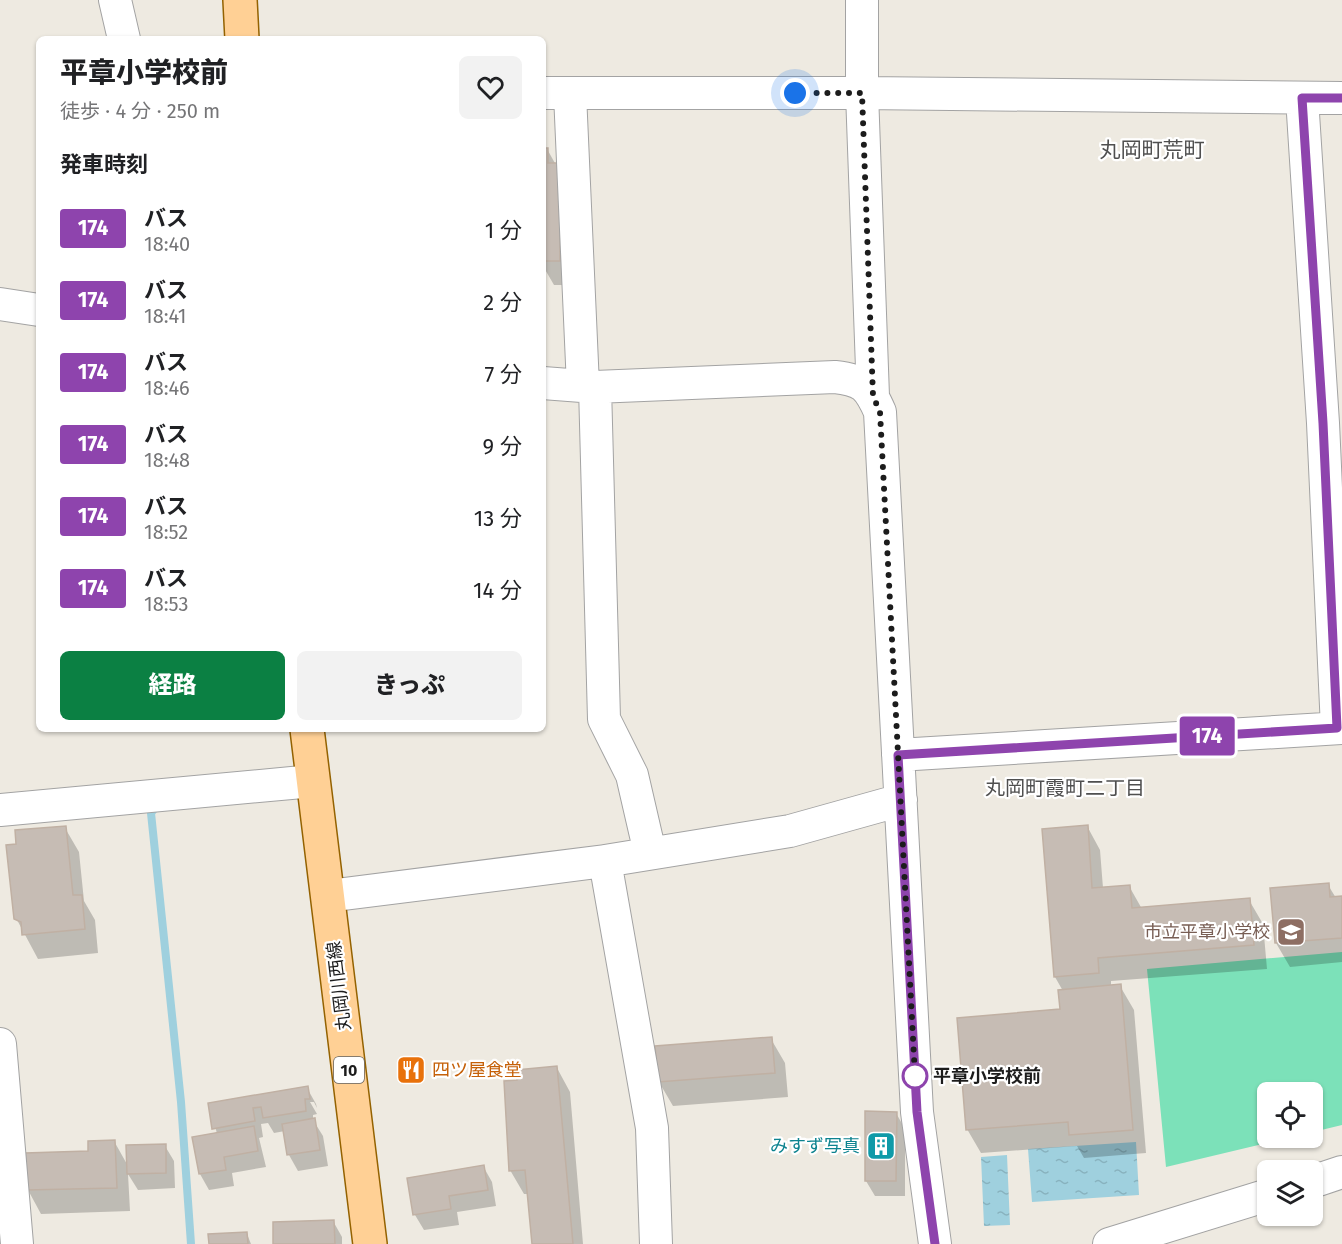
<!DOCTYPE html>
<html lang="ja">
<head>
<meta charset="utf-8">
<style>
	body { margin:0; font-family:"Fira Sans","Noto Sans JP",sans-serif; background:#f2f2f2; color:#202124; height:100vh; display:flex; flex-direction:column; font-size:22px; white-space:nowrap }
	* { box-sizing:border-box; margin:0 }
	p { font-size:20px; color:#757577 }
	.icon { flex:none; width:33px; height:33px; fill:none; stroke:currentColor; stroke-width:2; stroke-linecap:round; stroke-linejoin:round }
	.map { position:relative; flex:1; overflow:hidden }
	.drawer { position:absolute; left:36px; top:36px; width:510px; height:696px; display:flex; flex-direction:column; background:#fff; border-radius:9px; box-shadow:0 2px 4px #0004 }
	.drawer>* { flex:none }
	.badge { padding:0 12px; border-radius:4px; font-size:21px; line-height:39px }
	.buttons { position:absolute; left:1257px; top:1082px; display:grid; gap:12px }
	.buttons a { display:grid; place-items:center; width:66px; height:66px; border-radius:9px; background:#fff; box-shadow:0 2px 4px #0004; font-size:30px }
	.you { position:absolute; width:30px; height:30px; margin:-15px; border:4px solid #fff; border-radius:50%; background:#1a73e8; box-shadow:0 0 0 9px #1a73e833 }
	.map>.badge { position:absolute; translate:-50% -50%; box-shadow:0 0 0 3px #fff }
	h2 { padding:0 24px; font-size:22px; line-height:54px }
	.round { display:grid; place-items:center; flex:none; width:63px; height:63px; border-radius:9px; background:#f2f2f2 }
	.overview { display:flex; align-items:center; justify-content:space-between; height:102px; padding:0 24px }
	h1 { font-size:28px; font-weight:800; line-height:45px }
	.action { display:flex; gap:12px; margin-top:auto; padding:12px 24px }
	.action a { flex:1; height:69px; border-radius:9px; background:#0b8043; color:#fff; font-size:24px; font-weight:800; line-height:69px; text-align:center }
	.action a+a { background:#f2f2f2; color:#202124 }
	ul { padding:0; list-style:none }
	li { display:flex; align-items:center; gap:18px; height:72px; padding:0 24px }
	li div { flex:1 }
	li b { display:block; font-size:22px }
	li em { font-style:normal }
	li .badge { min-width:66px; font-weight:700; text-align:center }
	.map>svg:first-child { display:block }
	.pitch { fill:#7ce1b9 }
	.water { fill:url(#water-ripples) }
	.shadow { fill:#0003 }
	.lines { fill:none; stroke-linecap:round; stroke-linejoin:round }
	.stream { stroke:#9fd0de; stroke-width:8 }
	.building { fill:#c6bcb4; stroke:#c0b0a3; stroke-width:1.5 }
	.minor-casing { stroke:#a3a3a3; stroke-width:34 }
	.major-casing { stroke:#946200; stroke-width:36 }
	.minor { stroke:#fff; stroke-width:32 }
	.major { stroke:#ffd095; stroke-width:33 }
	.line-casing { stroke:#fff; stroke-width:14 }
	.line { stroke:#8e44ad; stroke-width:9 }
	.walk { stroke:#1c1c1c; stroke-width:6; stroke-dasharray:0 10.8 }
	.stop-dot { fill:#fff; stroke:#8e44ad; stroke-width:3 }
	.labels { text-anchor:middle; stroke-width:4.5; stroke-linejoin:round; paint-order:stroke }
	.shield { fill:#fff; stroke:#606060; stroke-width:1.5 }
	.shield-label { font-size:16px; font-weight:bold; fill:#1c1c1c }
	.education-label { font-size:18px; fill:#785e54; stroke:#fff; text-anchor:end }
	.street-label { font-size:18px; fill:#1c1c1c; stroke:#fff }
	.food-label { font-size:18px; fill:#c56008; stroke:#fff; text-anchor:start }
	.stop-label { font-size:18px; font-weight:bold; fill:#1c1c1c; stroke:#fff; text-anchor:start }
	.culture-label { font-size:18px; fill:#0d838f; stroke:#fff; text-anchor:end }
	.neighbourhood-label { font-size:20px; fill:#4f4f4f; stroke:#fff }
	.quarter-label { font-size:21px; fill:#4f4f4f; stroke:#fff }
</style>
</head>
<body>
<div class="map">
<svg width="1342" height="1244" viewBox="0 0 1342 1244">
	<defs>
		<pattern id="water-ripples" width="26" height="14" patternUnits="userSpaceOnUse" patternTransform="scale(1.5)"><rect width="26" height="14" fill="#9fd0de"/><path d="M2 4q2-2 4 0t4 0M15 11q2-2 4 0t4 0" fill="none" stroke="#88b2be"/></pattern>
	</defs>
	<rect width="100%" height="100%" fill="#eeeae1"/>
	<path class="pitch" d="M1342,952V1125L1313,1132L1312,1092H1268V1137H1292L1166,1167L1147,969Z"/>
	<path class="water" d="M1136,1142L1139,1195L1032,1202L1028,1149Z
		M1007,1155L1010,1225L984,1226L981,1157Z"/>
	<path class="shadow" d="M543,149H547L556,165L573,285H554L543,266Z
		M1087,826L1100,850L1103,888L1129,886L1142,909L1249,900L1263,924L1267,969L1111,981V987L1120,986L1134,1010L1146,1153L1084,1158L1077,1146L981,1153L967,1129L1061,1011L1063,991L1055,977Z
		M65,828L79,852L84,901L95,920L98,953L38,959L16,918Z
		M1328,885L1336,898L1342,897V962L1290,967L1276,943Z
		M771,1039L785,1063L788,1097L673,1106L659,1082Z
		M557,1068L570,1092L583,1244H533L529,1194H524L510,1170L518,1081Z
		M307,1088L316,1104L317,1108L314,1102H310L317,1114L313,1115V1120L323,1136L328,1166L298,1171L289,1155L285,1131L274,1133L268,1123L261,1124L263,1137L259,1138L266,1167L232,1173L234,1186L209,1190L200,1174L217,1134L210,1104Z
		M896,1113L905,1129V1196H875L866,1181Z
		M114,1141L128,1166L165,1146L174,1161L175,1188L138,1190L128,1174L130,1211L41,1214L28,1190L89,1153Z
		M483,1166L492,1182L496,1206L457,1212L459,1225L424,1230L415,1215Z
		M333,1221L342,1237V1244H275Z
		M247,1234L251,1244H210Z"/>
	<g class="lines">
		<path class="stream" d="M161,807L155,808L151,813L181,1102L191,1244"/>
	</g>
	<path class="building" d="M543,148H548V163H560V261H543Z
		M1088,825L1092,888L1130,885L1132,908L1250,898L1254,945L1098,958L1099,973L1054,977L1042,829Z
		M66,826L73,895H82L85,929L22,935L21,922L14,919L6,845L16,844L15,830Z
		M1329,883L1330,897L1342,896V938L1275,943L1270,888Z
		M1121,984L1133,1130L1069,1135L1068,1122L966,1130L957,1018L1060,1009L1058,990Z
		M772,1037L775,1073L658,1082L655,1046Z
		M557,1066L573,1244H532L525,1170L509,1171L504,1081L517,1080L516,1070Z
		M308,1086L310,1099H305L306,1111L263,1118L261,1107L253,1108L255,1121L212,1129L208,1103Z
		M865,1111L897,1112L896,1181H865Z
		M315,1118L320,1150L287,1155L282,1124Z
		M254,1126L258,1151L224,1157L226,1170L199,1174L192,1137Z
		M115,1140L117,1188L26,1190L25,1153L88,1151V1141Z
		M166,1144V1173L127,1174L126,1145Z
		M484,1165L488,1190L449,1196L451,1209L413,1215L407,1178Z
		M334,1220L335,1244H273V1222Z
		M247,1232L248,1244H209L208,1234Z"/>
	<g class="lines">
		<g class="minor-casing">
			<path id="minor" d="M115,0L124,39
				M862,0V93L873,396
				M543,93H862L1342,98
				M570,94L583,386
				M1302,98L1323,423L1337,728
				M0,304L39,310
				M543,383L595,387L835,377C863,380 869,387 880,412L917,1112L935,1244
				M595,387L604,719L632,775L650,853
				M898,755L1342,728
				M0,810L313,781
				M605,861L652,1128L656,1244
				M328,896L605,861L790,831L901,800
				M0,1044L17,1244
				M1312,1182L1342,1172
				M1109,1244L1268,1195"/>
		</g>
		<g class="major-casing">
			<path id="major" d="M240,0L242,39
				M307,729L370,1244"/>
		</g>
		<use href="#minor" class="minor"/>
		<use href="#major" class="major"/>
	</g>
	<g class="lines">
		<g class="line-casing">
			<path id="line" d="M935,1244L917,1112L898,755L1337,728L1323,423L1302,98H1342"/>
		</g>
		<use href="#line" class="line"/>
		<path class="walk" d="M795,93H862L873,396L880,412L915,1076"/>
	</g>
	<defs>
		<g id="school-square" transform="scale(1.5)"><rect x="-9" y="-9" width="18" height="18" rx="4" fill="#8d6e63" stroke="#fff"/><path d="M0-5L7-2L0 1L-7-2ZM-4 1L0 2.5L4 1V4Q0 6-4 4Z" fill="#fff"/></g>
		<g id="restaurant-square" transform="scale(1.5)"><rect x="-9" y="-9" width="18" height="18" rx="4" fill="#e8710a" stroke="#fff"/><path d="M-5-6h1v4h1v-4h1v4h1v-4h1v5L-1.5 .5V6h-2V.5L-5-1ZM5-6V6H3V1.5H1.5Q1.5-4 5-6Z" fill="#fff"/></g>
		<g id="building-square" transform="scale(1.5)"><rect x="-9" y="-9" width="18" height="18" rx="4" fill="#0f9aa8" stroke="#fff"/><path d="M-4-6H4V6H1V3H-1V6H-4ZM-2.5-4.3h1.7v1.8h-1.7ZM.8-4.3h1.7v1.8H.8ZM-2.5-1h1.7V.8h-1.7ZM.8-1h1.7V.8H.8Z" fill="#fff"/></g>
	</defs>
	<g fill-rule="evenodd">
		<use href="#school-square" x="1291" y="932"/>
		<use href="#restaurant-square" x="411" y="1070"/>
		<use href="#building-square" x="881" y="1146"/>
	</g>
	<circle class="stop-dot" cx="915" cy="1076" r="12"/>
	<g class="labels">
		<rect class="shield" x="334" y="1057" width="30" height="26" rx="4.5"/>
		<g class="shield-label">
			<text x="349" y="1076">10</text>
		</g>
		<g class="education-label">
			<text x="1270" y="938">市立平章小学校</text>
		</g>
		<g class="street-label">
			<text transform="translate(339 986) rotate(-97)" y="6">丸岡川西線</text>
		</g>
		<g class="food-label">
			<text x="432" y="1076">四ツ屋食堂</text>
		</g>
		<g class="stop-label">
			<text x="933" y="1082">平章小学校前</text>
		</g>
		<g class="culture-label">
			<text x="860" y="1152">みすず写真</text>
		</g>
		<g class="neighbourhood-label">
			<text x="1065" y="795">丸岡町霞町二丁目</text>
		</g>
		<g class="quarter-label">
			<text x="1152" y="157">丸岡町荒町</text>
		</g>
	</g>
</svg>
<div class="buttons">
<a><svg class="icon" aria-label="locate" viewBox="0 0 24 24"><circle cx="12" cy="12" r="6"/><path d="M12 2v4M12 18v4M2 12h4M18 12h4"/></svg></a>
<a><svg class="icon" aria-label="layers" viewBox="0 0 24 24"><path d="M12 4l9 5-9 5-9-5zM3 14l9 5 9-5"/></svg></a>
</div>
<div class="you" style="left:795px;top:93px"></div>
<b class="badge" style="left:1207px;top:736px;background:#8e44ad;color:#fff">174</b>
<section class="drawer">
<div class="overview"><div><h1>平章小学校前</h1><p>徒歩 · 4 分 · 250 m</p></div><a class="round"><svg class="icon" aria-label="heart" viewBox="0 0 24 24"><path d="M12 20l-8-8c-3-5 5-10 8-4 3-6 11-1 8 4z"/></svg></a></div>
<h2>発車時刻</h2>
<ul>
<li><span class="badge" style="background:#8e44ad;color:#fff">174</span><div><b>バス</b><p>18:40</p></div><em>1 分</em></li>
<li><span class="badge" style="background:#8e44ad;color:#fff">174</span><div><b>バス</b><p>18:41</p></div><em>2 分</em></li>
<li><span class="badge" style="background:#8e44ad;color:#fff">174</span><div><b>バス</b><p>18:46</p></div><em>7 分</em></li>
<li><span class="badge" style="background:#8e44ad;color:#fff">174</span><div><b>バス</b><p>18:48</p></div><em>9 分</em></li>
<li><span class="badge" style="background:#8e44ad;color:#fff">174</span><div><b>バス</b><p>18:52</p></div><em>13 分</em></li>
<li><span class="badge" style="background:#8e44ad;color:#fff">174</span><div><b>バス</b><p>18:53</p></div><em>14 分</em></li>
</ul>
<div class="action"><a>経路</a><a>きっぷ</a></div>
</section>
</div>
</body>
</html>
